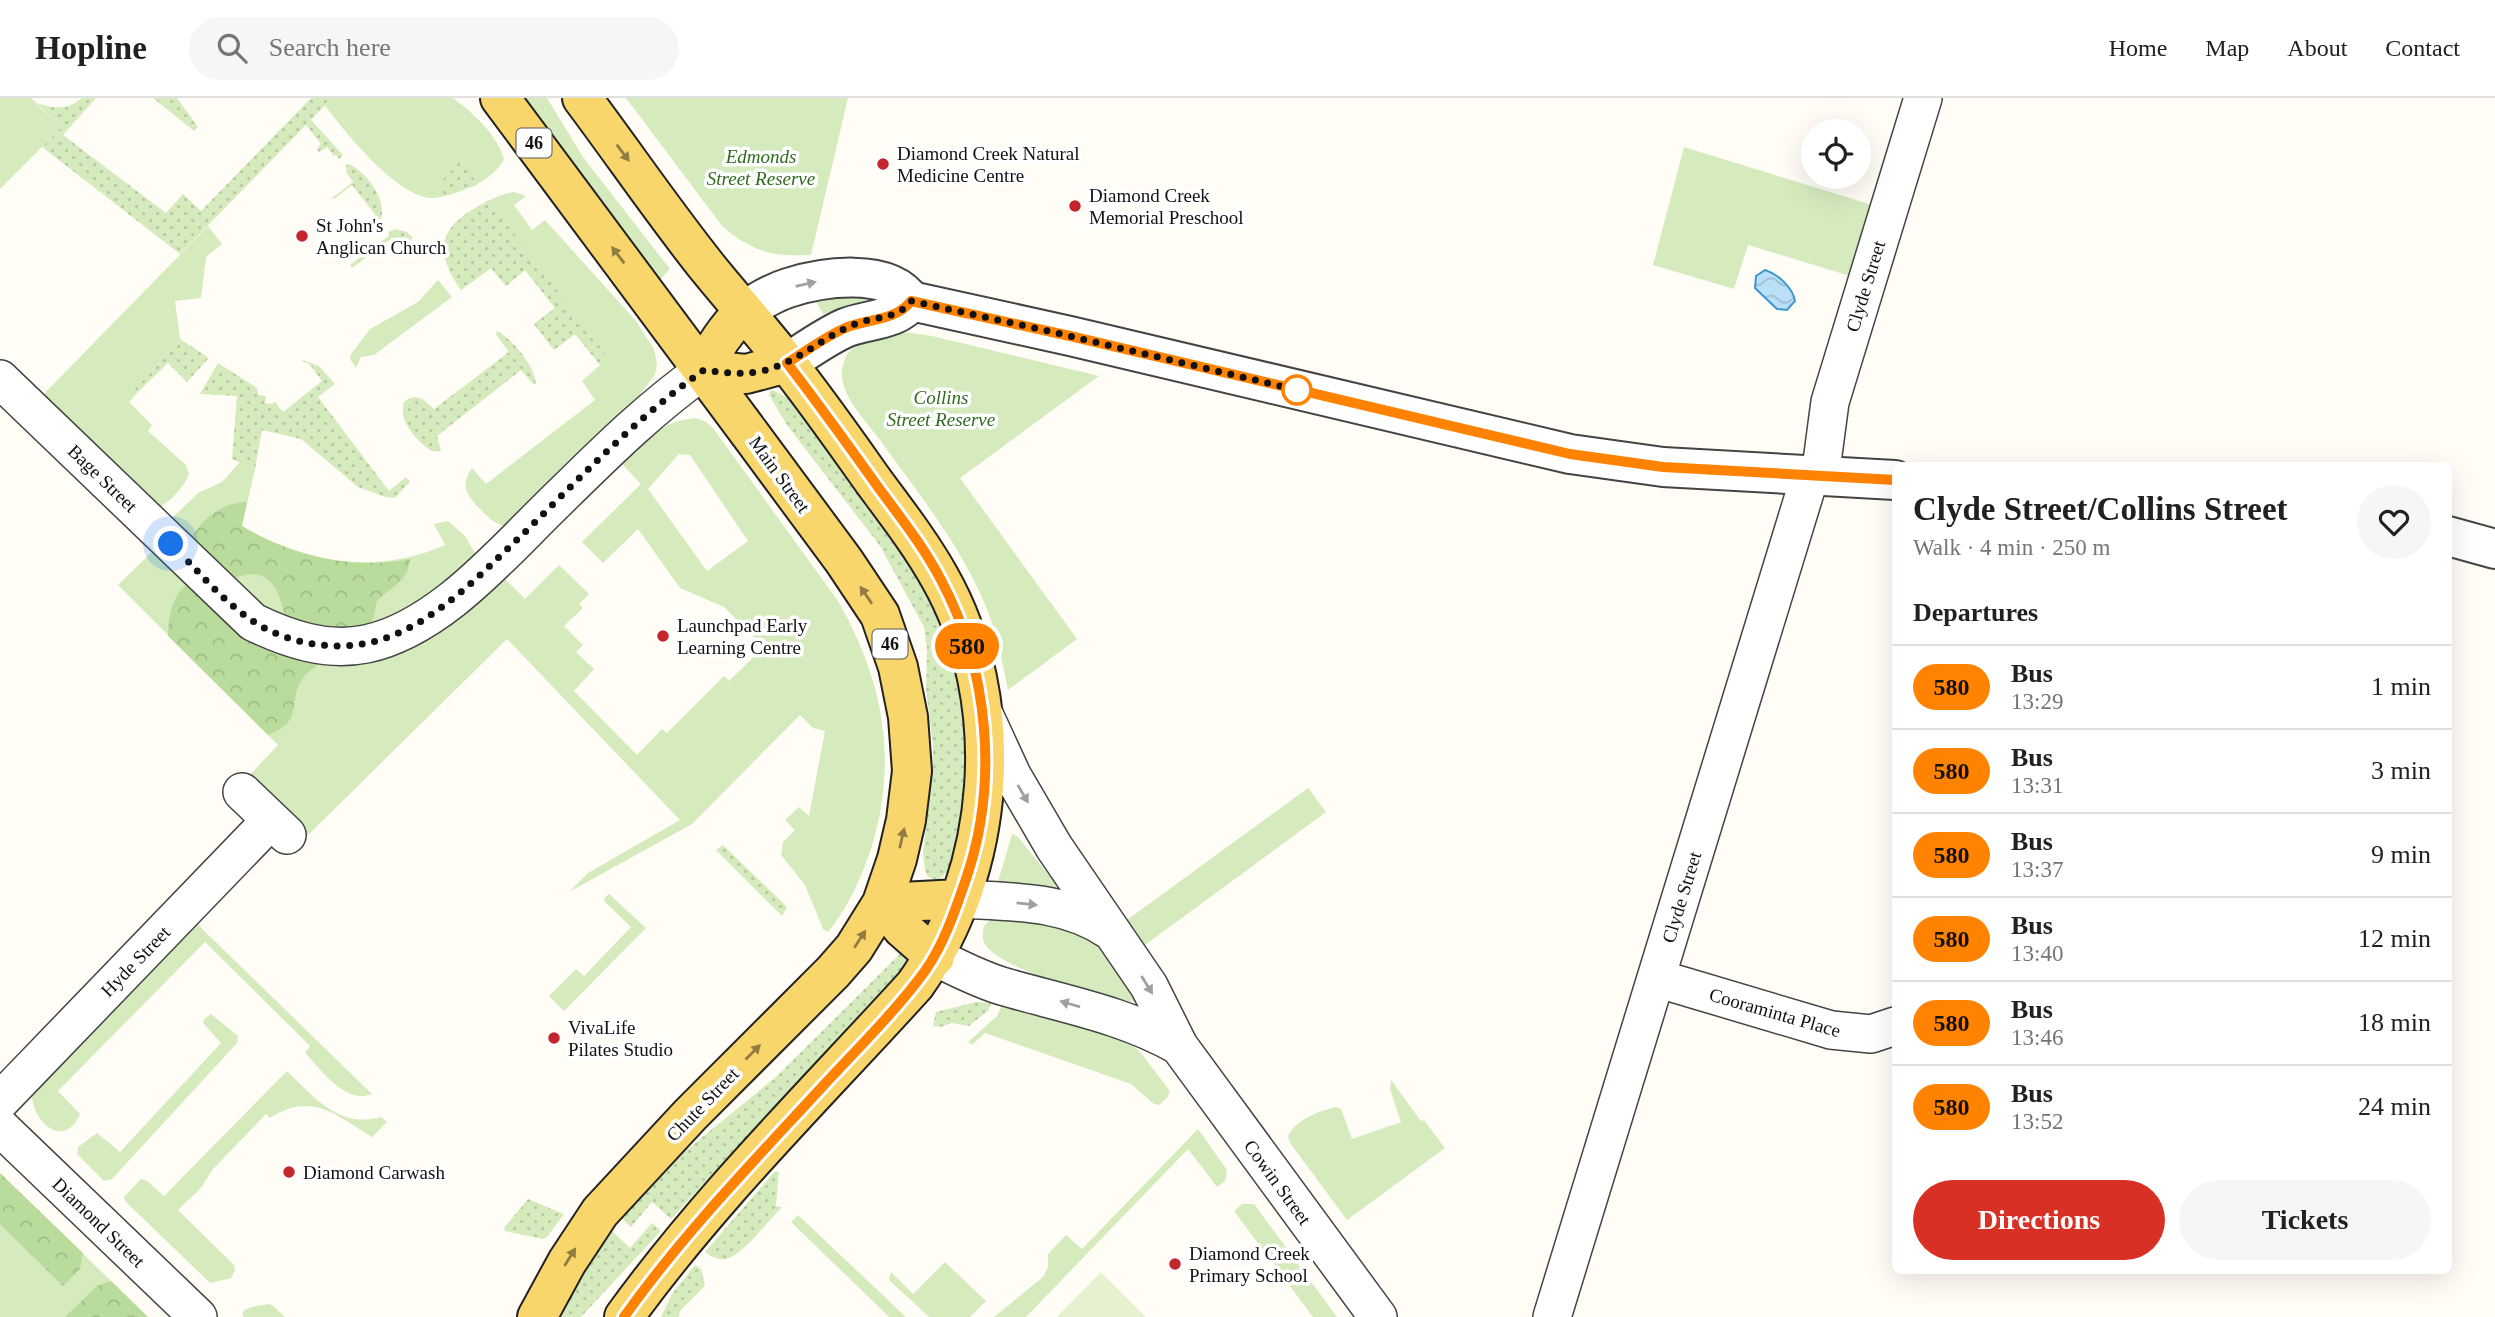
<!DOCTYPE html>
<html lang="en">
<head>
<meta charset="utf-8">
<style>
	body { margin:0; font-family:"Times New Roman",serif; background:#f6f6f6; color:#202124; height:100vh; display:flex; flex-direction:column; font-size:26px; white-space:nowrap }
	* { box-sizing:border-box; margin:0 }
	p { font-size:23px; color:#757577 }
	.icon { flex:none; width:38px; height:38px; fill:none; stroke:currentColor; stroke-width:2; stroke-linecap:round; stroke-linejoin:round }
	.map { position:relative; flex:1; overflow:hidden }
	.sheet { position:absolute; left:1892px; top:364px; width:560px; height:812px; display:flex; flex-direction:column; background:#fff; border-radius:10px; box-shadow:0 7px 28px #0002 }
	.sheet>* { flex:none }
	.badge { padding:0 14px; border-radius:23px; font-size:24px; line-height:46px }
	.controls { position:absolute; left:1801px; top:21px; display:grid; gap:14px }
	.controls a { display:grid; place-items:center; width:70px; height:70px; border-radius:50%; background:#fff; box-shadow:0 7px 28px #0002; font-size:35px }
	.you { position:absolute; width:35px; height:35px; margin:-18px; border:5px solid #fff; border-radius:50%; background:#1a73e8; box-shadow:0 0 0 10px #1a73e833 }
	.map>.badge { position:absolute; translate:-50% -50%; box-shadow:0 0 0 4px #fff }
	h2 { padding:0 21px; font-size:26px; line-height:63px }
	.round { display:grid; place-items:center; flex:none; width:74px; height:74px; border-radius:37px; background:#f6f6f6 }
	.overview { display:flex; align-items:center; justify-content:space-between; height:119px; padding:0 21px }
	h1 { font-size:33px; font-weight:600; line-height:52px }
	.primary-button { display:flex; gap:14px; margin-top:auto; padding:14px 21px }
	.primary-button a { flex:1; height:80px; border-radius:42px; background:#d93025; color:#fff; font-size:28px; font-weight:600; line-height:80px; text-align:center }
	.primary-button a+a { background:#f6f6f6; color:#202124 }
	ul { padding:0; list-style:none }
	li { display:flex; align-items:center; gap:21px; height:84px; padding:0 21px; border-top:2px solid #e0e0e0 }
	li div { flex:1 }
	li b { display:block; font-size:26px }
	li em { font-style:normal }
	li .badge { min-width:77px; font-weight:700; text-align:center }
	header { display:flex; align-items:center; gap:42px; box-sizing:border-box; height:98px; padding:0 35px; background:#fff; border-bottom:2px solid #e0e0e0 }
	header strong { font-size:33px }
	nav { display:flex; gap:38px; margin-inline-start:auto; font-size:24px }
	.search { width:490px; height:63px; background:#f6f6f6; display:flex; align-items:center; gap:18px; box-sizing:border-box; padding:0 24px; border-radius:38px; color:#757577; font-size:26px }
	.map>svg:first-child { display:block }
	.grass { fill:#d5ebbd; fill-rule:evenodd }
	.forest { fill:url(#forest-crowns) }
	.garden { fill:url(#garden-dots) }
	.pitch { fill:#e6f2cf }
	.water { fill:url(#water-waves); stroke:#3f96cf; stroke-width:2 }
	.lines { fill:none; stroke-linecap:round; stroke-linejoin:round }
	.minor-casing { stroke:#444; stroke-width:40 }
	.tertiary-casing { stroke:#444; stroke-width:42 }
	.primary-casing { stroke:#222; stroke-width:42 }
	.minor { stroke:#fff; stroke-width:37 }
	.tertiary { stroke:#fff; stroke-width:38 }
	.primary { stroke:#f9d66b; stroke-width:38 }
	.oneway { fill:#917d42 }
	.oneway2 { fill:#a0a0a0 }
	.line-casing { stroke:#fff; stroke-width:16 }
	.line { stroke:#ff8200; stroke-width:10 }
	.walk { stroke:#111; stroke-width:7; stroke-dasharray:0 12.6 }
	.poi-dot { fill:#c4262e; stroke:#fff; stroke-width:2.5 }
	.stop-dot { fill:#fff; stroke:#ff8200; stroke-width:3.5 }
	.labels { text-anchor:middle; stroke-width:7; stroke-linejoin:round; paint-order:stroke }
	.shield { fill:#fff; stroke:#585858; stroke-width:2 }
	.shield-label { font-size:18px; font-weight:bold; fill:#111 }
	.poi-label { font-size:19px; fill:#111; stroke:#fff; text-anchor:start }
	.park-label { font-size:19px; font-style:italic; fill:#2f6b1f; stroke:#fff }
	.street-label { font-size:19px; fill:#111; stroke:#fff }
</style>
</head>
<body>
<header>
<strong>Hopline</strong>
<div class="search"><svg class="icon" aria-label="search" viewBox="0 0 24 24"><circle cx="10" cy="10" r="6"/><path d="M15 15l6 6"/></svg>Search here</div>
<nav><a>Home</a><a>Map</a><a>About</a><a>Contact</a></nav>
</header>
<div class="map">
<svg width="2495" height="1219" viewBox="0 0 2495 1219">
	<defs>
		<pattern id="forest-crowns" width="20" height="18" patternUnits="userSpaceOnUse" patternTransform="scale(1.75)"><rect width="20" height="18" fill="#b9dc9c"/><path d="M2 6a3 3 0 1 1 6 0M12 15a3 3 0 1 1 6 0" fill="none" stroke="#9ebc85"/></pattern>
		<pattern id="garden-dots" width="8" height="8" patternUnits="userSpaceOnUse" patternTransform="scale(1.75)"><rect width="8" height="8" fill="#d5ebbd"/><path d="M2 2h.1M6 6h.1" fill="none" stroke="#b6c8a1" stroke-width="1.8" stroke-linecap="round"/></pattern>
		<pattern id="water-waves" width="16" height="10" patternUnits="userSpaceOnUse" patternTransform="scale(1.75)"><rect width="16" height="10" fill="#b9e0f7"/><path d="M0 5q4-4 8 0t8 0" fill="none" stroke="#9ebfd3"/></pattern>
	</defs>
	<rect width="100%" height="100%" fill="#fffdf5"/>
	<path class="grass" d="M0,0H31L61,30L0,91Z
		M332,0H453C472,14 499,38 504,62C493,79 479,86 461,93C449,97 436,102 424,99C390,90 346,35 325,8Z
		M522,0H547L583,59L670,171L660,182Z
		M626,0H848L811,157C772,159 751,153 722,128Z
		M1684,49L1872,107L1850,178L1748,147L1734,191L1653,167Z
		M514,94L526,98L514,107L532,132L545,122L636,223L654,251L657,266L655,277L638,299L567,364L504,428C493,425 488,419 480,411C466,397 460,387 472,370L486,386L595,302L582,283L600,267L575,236L554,252L534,226L555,210L525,172L506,188L491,170L461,192C435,154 437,131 479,108C490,102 501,96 514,94Z
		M208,128L222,146L206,159L201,200L175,203L180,241L134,292L137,295L129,304L152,327L148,333L186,367L189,376C183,391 168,406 154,412L39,301Z
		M438,182L452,199L374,257L361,259L356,270L350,261L351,256L370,231L418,204Z
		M826,197L888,200L851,207L823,216L814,200Z
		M898,233L932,238L1099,278L960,380L1077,541L1008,592C1002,562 996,532 984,504C959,445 917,394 880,342C866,323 840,298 842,273C845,242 874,239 898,233Z
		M696,320L706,324L713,330L838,503C884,583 899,665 870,754C860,782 848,810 828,834L823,831L805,787L781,757L783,744L795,732L785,722L799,709L809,718L825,633L813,630L800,617L692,726L569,794L588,775L680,722L507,541L306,739L246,681L278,647L118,487L156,450L304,557L503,479L525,501L559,467L589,496L579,506L583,510L564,528L583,547L576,554L594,571L574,593L637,657L662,631L667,635L724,578L729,583L764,549L724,509L680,490L638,431L603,465L582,444L641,386L622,366C646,342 660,323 696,320ZM679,356L690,357L748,443L707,473L648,391Z
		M240,364L255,371L242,428C304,466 378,477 445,447L434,426L448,423L465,438L475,455L436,494L381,527L269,520L171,421L198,395L222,384Z
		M1308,690L1326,714L1145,847L1127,822Z
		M1012,736L1018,739L1056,786V792L1001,787L998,784Z
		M609,796L646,830L564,913L549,898L576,871L584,878L631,829L605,804L604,800Z
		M993,819L1039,820L1084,837L1115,865L1138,904C1109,902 995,871 984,844C982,839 983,833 984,828Z
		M193,822L372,996C345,1007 321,971 305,955L310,948L205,844L58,993L80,1016C64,1053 31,1023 32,995Z
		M1002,906L1025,911L1131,946L1141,955L1170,993L1167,1000L1159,1007L1154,1006L1131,986L985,935L972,947L968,944L997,918Z
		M211,916L238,938L237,945L112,1081L104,1083L77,1056L78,1049L97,1035L120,1054L221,945L203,925L204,921Z
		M287,973C314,999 339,1031 381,1019L387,1024L372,1039C336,1017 311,993 270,1020L266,1016L213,1071L200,1091L178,1112L234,1167L235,1172L231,1180L210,1185L125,1103L124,1099L141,1081L147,1083L164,1098Z
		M1391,982L1421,1023L1424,1022L1445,1050L1347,1122L1290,1045L1288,1038C1296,1021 1320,1013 1336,1009L1341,1011L1352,1041L1401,1024L1390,991Z
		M1198,1031L1227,1072L1225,1083L1217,1089L1188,1051L1026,1219H994L1043,1179L1048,1169V1156L1066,1137L1082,1151Z
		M0,1075L148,1219H0Z
		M1242,1106H1254L1337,1219H1313L1234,1113Z
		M798,1117L906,1219H889L791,1124Z
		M945,1164L986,1203L970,1219H929L889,1182L891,1174L913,1196Z
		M268,1206L272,1207L285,1219H244L242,1217L244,1212L252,1209Z"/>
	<path class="forest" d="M247,404L242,428C291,457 353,473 410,461C408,484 392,488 377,503C374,515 375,524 364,532L287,527C279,490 270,462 227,484L190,442C203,420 221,405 247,404Z
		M191,483L326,561C318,567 306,574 301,583C287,608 305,622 268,637L168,538C169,515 172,497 191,483Z
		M0,1075L83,1155L80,1171L63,1188L0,1126Z
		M111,1183L148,1219H65L97,1188Z"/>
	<path class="garden" d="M82,0H96L63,37L166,115L183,96L201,113L311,0H332L311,22L343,57L339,61L336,57L334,58L327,49L319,54L317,51L321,46L306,27L180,156L42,49L61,30L37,5C53,11 68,12 82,0Z
		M153,0H177L198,29L194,33Z
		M461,63L478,87L434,100C440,84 448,74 461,63Z
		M349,66C366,74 389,103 380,123L352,87L334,101L332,100L353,84L346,74L347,72L345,68Z
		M489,102L609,261L600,267L575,236L554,252L534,226L555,210L525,172L506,188L491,170L461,192C429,145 444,127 489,102Z
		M396,131L407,134L413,140L400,150L392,140L352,170L350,167L390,137L388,134Z
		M497,233C514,243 534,267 536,286H533L521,272L437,338L441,353H432C417,344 398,323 404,304C417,294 424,302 434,311L509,254L496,237Z
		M180,241L209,260L187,284L168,265L137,295L133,293Z
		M299,261L319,268L335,286L318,299L389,393L406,379L410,384L395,400L385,399L358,389L301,341L262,332L255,371L232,361L237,298L200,296L218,265L257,290L258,297L266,298L265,305L272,306L275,304L283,314L322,283L310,267Z
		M771,291L788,300C809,326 829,354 850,381C896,442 942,504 958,581C967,622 966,662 964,703C963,723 957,772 938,782L928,779L925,772L923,756L932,671L933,649L926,591L927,551L924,529L880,448L787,327L769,297Z
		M723,747L787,809L782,818L716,752Z
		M902,854L910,857L906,868L671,1121L652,1104L631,1129L621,1120L672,1064L777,978Z
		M976,904L991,905L988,913L969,928L952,925L940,929L933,928L936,914Z
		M775,1073L779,1074L776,1108L782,1109C770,1121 740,1160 725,1161C718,1162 710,1158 705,1154Z
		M528,1101L564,1116L547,1139L543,1141L505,1133L504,1130Z
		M652,1125L661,1133L581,1219H556L593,1156L612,1133L630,1150Z
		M695,1167L701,1171L705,1188L680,1213L679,1219H661L672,1196Z"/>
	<path class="pitch" d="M1101,1174L1146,1219H1057Z"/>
	<path class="water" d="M1765,172C1778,176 1793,190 1795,203L1787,212L1777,211L1755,190L1756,178Z"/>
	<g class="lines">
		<g class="minor-casing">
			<path id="minor" d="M0,281L253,524C288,541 326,554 366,546C437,531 498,460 548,411C598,362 647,312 704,272
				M1820,379L1830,304L1923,0
				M983,614L1012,677L1054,749L1149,888L1179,948L1378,1219
				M242,694L287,737
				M959,801C1011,804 1066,802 1110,833
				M935,859C958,870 980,882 1005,889C1064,906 1125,917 1179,948
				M1656,880L1831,932L1871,936L1895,928
				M0,1003L271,722
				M0,1029L198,1219
				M1552,1219L1810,378"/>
		</g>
		<g class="tertiary-casing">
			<path id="tertiary" d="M744,213C758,204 772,195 788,190C822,179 888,169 911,203L1070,238L1570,356L1663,369L1895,382
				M787,265C806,253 825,239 845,230C867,221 897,223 911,203
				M2448,438L2495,451"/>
		</g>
		<g class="primary-casing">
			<path id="primary" d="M500,0L753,340L844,463L880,517L898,569L908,619L912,673L906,722L897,761L882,805L854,850L833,874L690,1017L600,1114L567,1164L537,1219
				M582,0C624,56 664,115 708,170C734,202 761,232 786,264C817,303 845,343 874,384C897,415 921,446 940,480C1010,604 996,773 915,887C816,996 710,1100 624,1219
				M744,213C726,231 714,248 704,272L746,276L787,265
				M882,805L959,801
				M882,805L902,830L935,859"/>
		</g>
		<use href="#minor" class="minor"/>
		<use href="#tertiary" class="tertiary"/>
		<use href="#primary" class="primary"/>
	</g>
	<defs><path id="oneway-solid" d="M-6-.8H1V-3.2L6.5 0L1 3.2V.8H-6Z" transform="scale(1.75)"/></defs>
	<g class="oneway">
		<use href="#oneway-solid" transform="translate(623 55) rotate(53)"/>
		<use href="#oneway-solid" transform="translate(618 157) rotate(-127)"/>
		<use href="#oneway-solid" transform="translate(866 497) rotate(-124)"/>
		<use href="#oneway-solid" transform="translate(902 740) rotate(-77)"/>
		<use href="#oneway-solid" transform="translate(860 841) rotate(-57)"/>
		<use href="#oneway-solid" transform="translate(753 954) rotate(-45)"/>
		<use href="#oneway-solid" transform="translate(570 1159) rotate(-58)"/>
	</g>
	<g class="oneway2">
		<use href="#oneway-solid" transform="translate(806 186) rotate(-13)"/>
		<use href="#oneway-solid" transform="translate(1023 696) rotate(60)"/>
		<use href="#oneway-solid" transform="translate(1027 806) rotate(6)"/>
		<use href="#oneway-solid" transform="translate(1147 887) rotate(58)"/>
		<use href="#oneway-solid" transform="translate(1070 906) rotate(-164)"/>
	</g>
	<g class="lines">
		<g class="line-casing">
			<path id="line" d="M624,1219C683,1136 753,1064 822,989C857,951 895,914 925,873C944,846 955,813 966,781C999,685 989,572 941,482C924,449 900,419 878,389C848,347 818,305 787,265C806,253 825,239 845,230C867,221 896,223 911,203L1070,238L1570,356L1663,369L1895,382"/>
		</g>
		<use href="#line" class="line"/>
		<path class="walk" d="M171,446C203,477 236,521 280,537C317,551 357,552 394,537C444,516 484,473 523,436C581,379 637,319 704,272C724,275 742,277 762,273C798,265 824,237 858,225C878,218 898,221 911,203L1044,232L1297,292"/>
	</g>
	<g class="poi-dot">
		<circle cx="883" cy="66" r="7"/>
		<circle cx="1075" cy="108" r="7"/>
		<circle cx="302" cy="138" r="7"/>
		<circle cx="663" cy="538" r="7"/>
		<circle cx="554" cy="940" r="7"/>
		<circle cx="289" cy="1074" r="7"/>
		<circle cx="1175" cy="1166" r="7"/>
	</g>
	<circle class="stop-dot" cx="1297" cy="292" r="14"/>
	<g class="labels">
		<g class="shield">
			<rect x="516.5" y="30.5" width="35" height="29" rx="5"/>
			<rect x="872.5" y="531.5" width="35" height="29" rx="5"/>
		</g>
		<g class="shield-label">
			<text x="534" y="51">46</text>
			<text x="890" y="552">46</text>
		</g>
		<g class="poi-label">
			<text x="897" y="62">Diamond Creek Natural<tspan x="897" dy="22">Medicine Centre</tspan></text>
			<text x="1089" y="104">Diamond Creek<tspan x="1089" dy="22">Memorial Preschool</tspan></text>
			<text x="316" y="134">St John's<tspan x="316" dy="22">Anglican Church</tspan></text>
			<text x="677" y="534">Launchpad Early<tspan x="677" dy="22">Learning Centre</tspan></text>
			<text x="568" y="936">VivaLife<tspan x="568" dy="22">Pilates Studio</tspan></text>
			<text x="303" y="1081">Diamond Carwash</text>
			<text x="1189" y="1162">Diamond Creek<tspan x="1189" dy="22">Primary School</tspan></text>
		</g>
		<g class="park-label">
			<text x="761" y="65">Edmonds<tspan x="761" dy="22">Street Reserve</tspan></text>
			<text x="941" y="306">Collins<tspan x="941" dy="22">Street Reserve</tspan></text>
		</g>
		<g class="street-label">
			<text transform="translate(1865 188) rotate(-73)" y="7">Clyde Street</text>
			<text transform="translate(780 376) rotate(54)" y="7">Main Street</text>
			<text transform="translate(103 380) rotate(44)" y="7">Bage Street</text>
			<text transform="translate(1681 799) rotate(-73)" y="7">Clyde Street</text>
			<text transform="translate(135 863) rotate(-46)" y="7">Hyde Street</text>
			<text transform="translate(1775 914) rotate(16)" y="7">Cooraminta Place</text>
			<text transform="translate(702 1006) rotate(-46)" y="7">Chute Street</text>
			<text transform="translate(1278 1084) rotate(54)" y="7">Cowin Street</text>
			<text transform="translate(99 1124) rotate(44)" y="7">Diamond Street</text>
		</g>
	</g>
</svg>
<div class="controls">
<a><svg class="icon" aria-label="locate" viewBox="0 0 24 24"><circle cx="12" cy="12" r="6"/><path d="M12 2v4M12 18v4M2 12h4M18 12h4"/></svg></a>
</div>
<div class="you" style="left:171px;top:446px"></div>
<b class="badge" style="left:967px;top:548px;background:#ff8200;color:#111">580</b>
<section class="sheet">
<div class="overview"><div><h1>Clyde Street/Collins Street</h1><p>Walk · 4 min · 250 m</p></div><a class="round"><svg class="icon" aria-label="heart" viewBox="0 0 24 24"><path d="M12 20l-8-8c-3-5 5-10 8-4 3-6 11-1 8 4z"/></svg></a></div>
<h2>Departures</h2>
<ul>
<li><span class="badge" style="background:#ff8200;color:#111">580</span><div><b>Bus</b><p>13:29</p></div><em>1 min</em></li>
<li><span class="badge" style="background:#ff8200;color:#111">580</span><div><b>Bus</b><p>13:31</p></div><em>3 min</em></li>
<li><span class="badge" style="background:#ff8200;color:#111">580</span><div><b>Bus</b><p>13:37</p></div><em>9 min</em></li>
<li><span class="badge" style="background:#ff8200;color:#111">580</span><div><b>Bus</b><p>13:40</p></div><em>12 min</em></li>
<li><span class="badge" style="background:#ff8200;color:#111">580</span><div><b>Bus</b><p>13:46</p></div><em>18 min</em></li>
<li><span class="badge" style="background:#ff8200;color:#111">580</span><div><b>Bus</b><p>13:52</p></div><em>24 min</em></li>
</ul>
<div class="primary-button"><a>Directions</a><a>Tickets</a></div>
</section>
</div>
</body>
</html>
